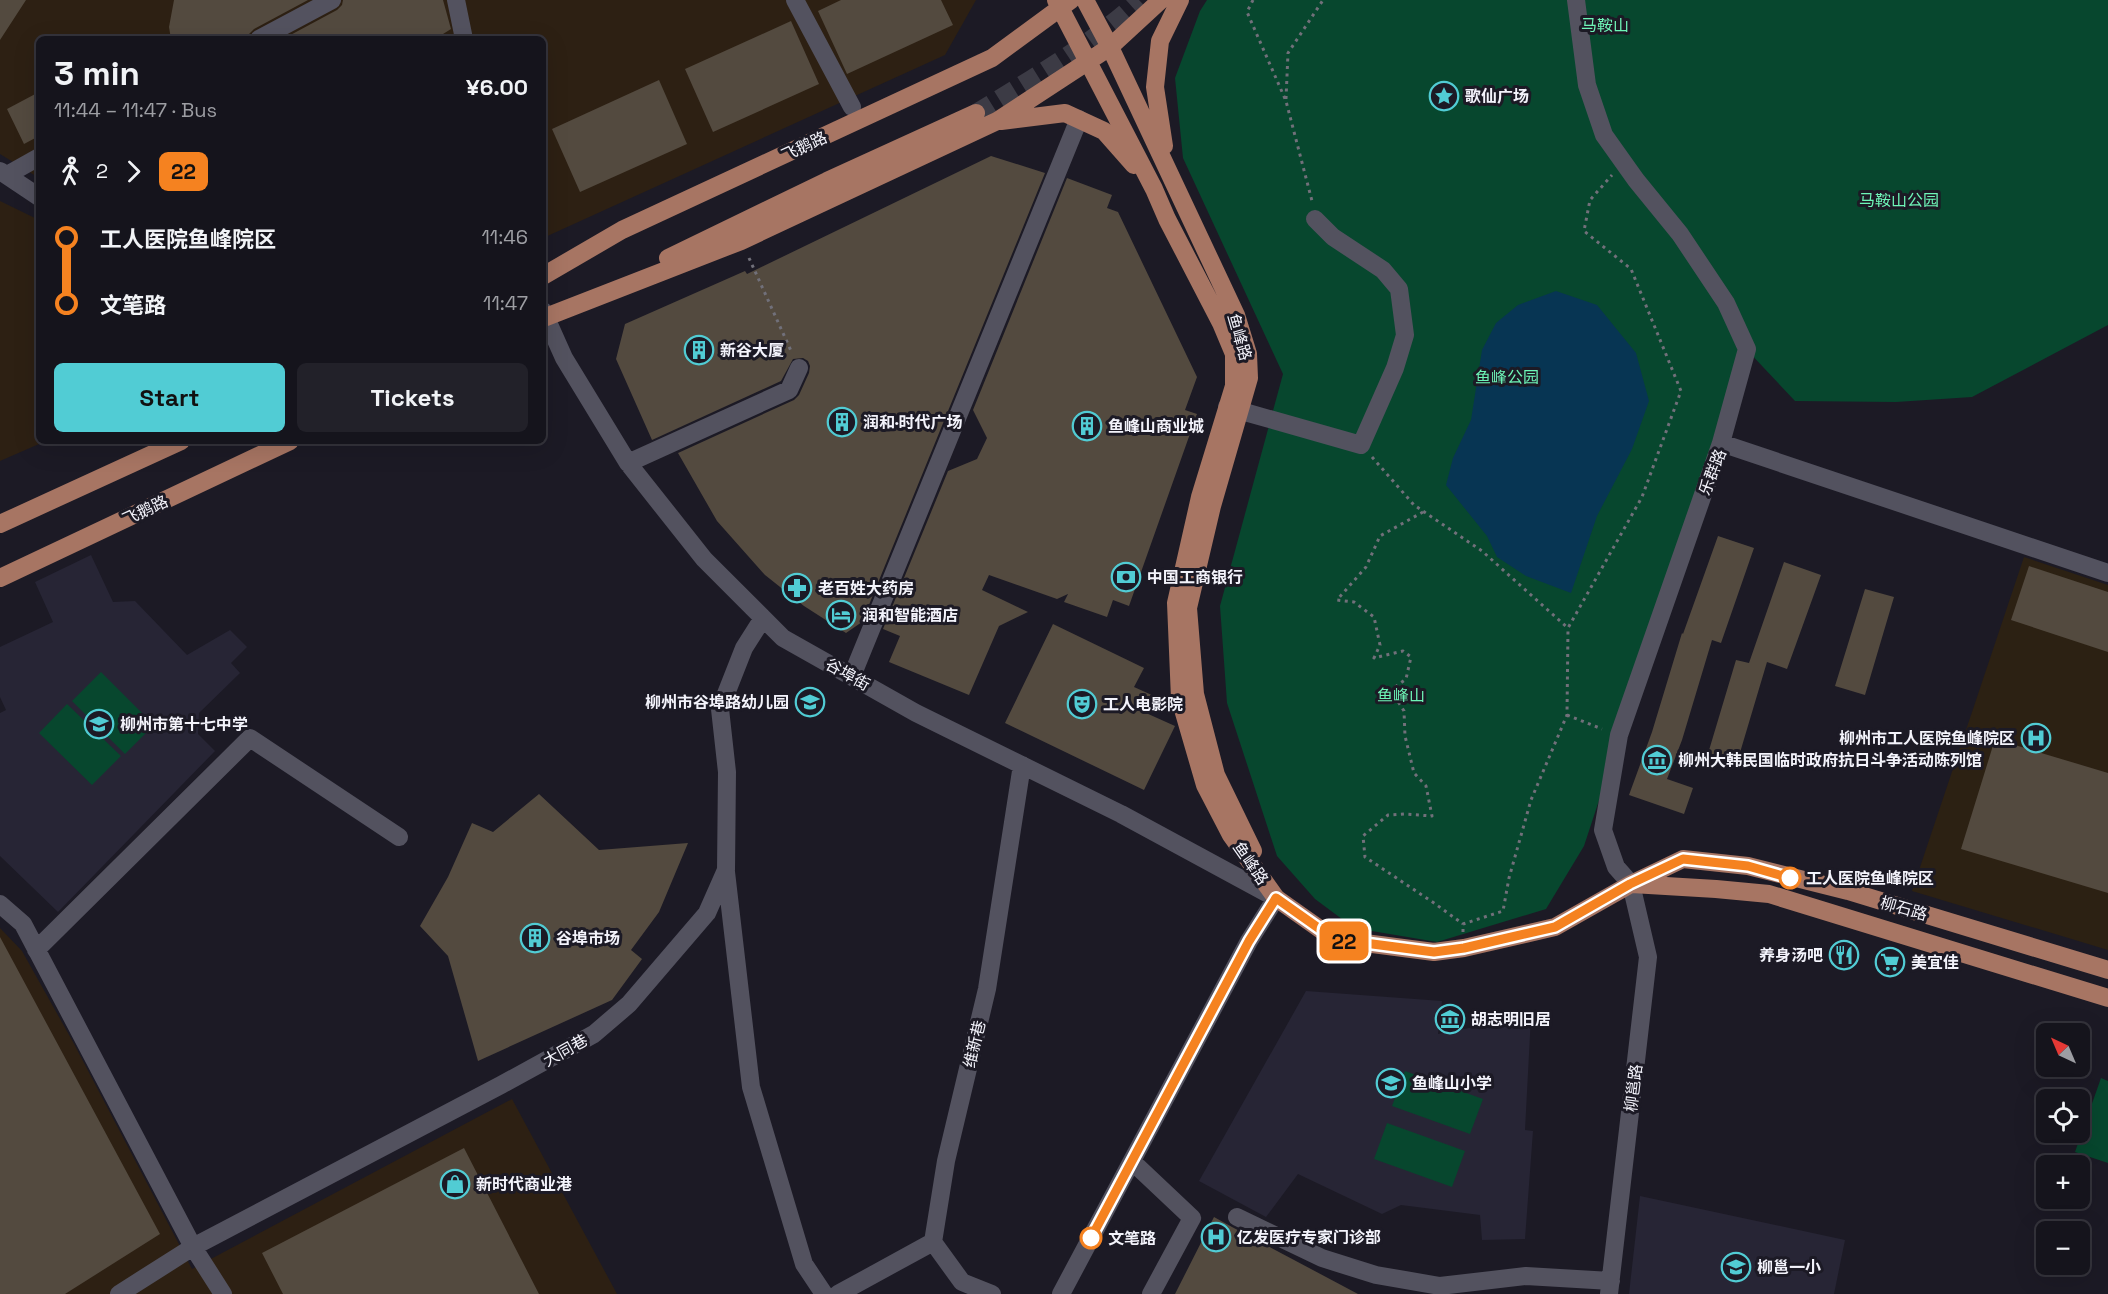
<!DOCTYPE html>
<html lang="en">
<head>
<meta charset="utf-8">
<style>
	body { margin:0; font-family:"Space Grotesk","Noto Sans SC",sans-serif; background:#222129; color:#f1f3f6; height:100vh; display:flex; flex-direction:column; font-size:22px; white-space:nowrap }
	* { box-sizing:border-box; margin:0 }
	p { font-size:20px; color:#9d9ea3 }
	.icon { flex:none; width:33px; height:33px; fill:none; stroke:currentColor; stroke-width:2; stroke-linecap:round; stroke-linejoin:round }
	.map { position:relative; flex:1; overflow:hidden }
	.sheet { position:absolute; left:36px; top:36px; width:510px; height:408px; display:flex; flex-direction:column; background:#15141c; border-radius:9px; box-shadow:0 6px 24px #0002,0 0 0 2px #34333b }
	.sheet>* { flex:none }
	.badge { padding:0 12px; border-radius:9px; font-size:21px; line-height:39px }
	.needle { width:39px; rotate:316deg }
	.tools { position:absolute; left:2036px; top:1023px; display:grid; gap:12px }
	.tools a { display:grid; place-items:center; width:54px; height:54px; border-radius:9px; background:#15141c; box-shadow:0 6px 24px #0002,0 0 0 2px #34333b; font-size:30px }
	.map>.badge { position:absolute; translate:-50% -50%; box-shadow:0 0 0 3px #fff }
	.legs { display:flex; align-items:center; gap:9px; height:66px; padding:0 18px; font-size:20px }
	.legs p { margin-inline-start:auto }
	.summary { display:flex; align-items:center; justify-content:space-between; height:102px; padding:0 18px }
	h1 { font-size:33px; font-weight:800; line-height:45px }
	.action { display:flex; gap:12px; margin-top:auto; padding:12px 18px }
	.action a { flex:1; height:69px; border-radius:9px; background:#51ccd4; color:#111; font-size:24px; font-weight:800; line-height:69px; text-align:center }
	.action a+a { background:#222129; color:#f1f3f6 }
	ul { padding:0 18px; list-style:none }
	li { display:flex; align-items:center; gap:21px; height:66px; font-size:22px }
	li i { display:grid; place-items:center; width:9px; height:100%; margin:0 8px; background:currentColor }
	li i::after { content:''; width:15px; height:15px; margin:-8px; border:4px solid; border-radius:50%; background:#15141c }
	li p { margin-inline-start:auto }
	li:first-child i { background:linear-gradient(#0000 50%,currentColor 0) }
	li:last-child i { background:linear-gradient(currentColor 50%,#0000 0) }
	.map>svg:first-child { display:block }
	.commercial { fill:#2d2013 }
	.built { fill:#272535 }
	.medical { fill:#2c2113 }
	.green { fill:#07472e }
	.water { fill:#073553 }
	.building { fill:#534a3f }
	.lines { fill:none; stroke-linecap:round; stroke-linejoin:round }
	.major-tunnel { stroke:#3c3b45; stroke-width:18; stroke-dasharray:18 9; stroke-linecap:butt }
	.path { stroke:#71707a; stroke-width:3; stroke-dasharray:3 4.5; stroke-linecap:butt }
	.minor { stroke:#53525f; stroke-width:18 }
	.major { stroke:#a77563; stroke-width:18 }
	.line-1-casing { stroke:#fff; stroke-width:14 }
	.line-1 { stroke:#f58220; stroke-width:9 }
	.stop-1-dot { fill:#fff; stroke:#f58220; stroke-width:3 }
	.labels { text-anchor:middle; stroke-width:6; stroke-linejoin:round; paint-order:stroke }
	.park-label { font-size:16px; fill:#6ef5b7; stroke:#1c1a25 }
	.poi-label { font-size:16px; font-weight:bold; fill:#f3f3fb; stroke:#1c1a25; text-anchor:start }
	.street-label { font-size:16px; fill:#f3f3fb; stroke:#1c1a25 }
	.stop-label { font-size:16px; font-weight:bold; fill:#f3f3fb; stroke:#1c1a25; text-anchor:start }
</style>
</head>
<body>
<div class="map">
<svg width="2108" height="1294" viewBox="0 0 2108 1294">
	<rect width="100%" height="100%" fill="#1c1a25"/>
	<path class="commercial" d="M0,0H976L945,55L543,238V39H39V178L0,154Z
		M0,201L39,220V441H46L0,461Z
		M0,928L22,951L73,1042L192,1269L512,1099L617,1294H0Z"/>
	<path class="built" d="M91,555L113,602L135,601L187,655L230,630L247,647L231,663L240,673L199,713L198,734L215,751L58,912L0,856V713L6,710L0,697V647L53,622L35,582Z
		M1306,991L1442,1001L1438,1034L1531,1016L1525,1130L1533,1131L1525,1239L1482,1240L1480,1215L1401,1205L1382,1214L1298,1174L1266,1217L1199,1181Z
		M1640,1196L1845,1240L1834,1294H1629Z"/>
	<path class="medical" d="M2024,557L2108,585V950L1912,891Z"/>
	<path class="green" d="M1207,0H2108V325L1972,397L1896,402L1795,401L1747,350L1584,846L1546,909L1437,942L1354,928L1315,899L1277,856L1227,703L1220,606L1283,374L1183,158L1175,78L1200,11Z
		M101,672L154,725L125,754L72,701Z
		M67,704L121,756L92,785L39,733Z
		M1405,1071L1483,1099L1470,1134L1392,1106Z
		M2101,1078L2108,1081V1163L2075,1152Z
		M1387,1123L1465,1151L1452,1187L1374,1159Z"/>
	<path class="water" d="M1556,291L1597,305L1636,353L1649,401L1632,449L1597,516L1571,593L1526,576L1497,557L1487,536L1446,485L1453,458L1471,420L1482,350L1496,323L1518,305Z"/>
	<path class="building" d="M0,0H26L0,40Z
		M174,0H308L254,29L249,34L248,39H171L169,27Z
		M343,0H443L451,29L435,39H283L337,10L342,5Z
		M841,0H941L953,25L847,74L818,11Z
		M791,21L819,84L713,132L685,69Z
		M659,80L687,144L580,192L552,129Z
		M39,92V136L24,144L7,109Z
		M991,156L1045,173L862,622L846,633L804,606L765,575L717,521L678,453L794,400L799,395L809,373L810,366L808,361L803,358L793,359L781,381L652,440L616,359L625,324L745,271L747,274Z
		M1067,178L1112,195L1107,208L1118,212L1197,377L1185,410L1197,414L1129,606L1113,600L1107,617L1064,602L1068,594L1057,599L989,575L982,590L1028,612L999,626L969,695L889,662L900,636L883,629L948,471L977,459L987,438L973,410Z
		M1718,536L1754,548L1721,643L1712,640L1682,740L1667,779L1693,788L1684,814L1629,795L1652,732L1682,633L1683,634Z
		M1784,562L1821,575L1787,669L1767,662L1736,766L1707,757L1736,660L1749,663Z
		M2029,566L2108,592V652L2011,620Z
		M1865,589L1894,597L1865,695L1835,686Z
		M1053,624L1144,668L1134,687L1154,696L1146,713L1175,726L1144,790L1005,723Z
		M1995,739L2108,773V893L1961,849Z
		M539,794L599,850L688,843L659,912L631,950L642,959L612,1000L478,1061L448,956L420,926L448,877L472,823L493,832Z
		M0,937L160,1234L65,1294H0Z
		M464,1148L539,1294H283L262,1253Z
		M1214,1217L1232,1227L1358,1294H1175Z"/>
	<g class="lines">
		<path class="major-tunnel" d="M976,113C1032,78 1091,45 1139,0"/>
		<path class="path" d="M1253,0L1247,12L1286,101L1312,201
			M1286,99L1288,53L1323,0
			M749,258L792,353
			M1372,457L1414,505L1482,551L1568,628L1642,497L1681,391L1631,269L1584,231L1590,200L1612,175
			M1423,512L1380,536L1366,567L1337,600L1354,602L1374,617L1380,645L1374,658L1403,651L1411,657L1406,679L1391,690L1404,711L1405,736L1414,773L1426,786L1432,816L1404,814L1388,815L1363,836L1365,857L1434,903L1463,924
			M1567,715L1602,729
			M1463,932V924L1503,911L1509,878L1531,800L1567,715L1568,628"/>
		<path class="minor" d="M456,0L464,39
			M795,0L852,107
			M1576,0L1587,85L1604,135L1636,180L1680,234L1726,303L1747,349L1721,443
			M259,39L332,0
			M0,171L39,197
			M7,175L39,157
			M543,311L564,358L628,463L704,559L783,638L916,713L1121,814L1276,898L1249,941L1061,1294
			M1227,407L1361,445L1395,368L1405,335L1399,289L1383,270L1333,237L1315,219
			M628,463L789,390L799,368
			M852,676L1079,119
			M726,872L751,1087L804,1264L824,1294
			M0,904L23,924L193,1247L223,1294
			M36,950L250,738L399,837
			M1131,1163L1139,1168L1192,1218L1151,1294
			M1237,1217L1322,1258L1376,1275L1440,1286L1526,1276L1611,1281
			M119,1294L193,1247L501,1085L594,1034L629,1004L707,913L726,870L727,772L720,709L744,648L763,618
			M838,1294L933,1242
			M992,1294L962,1282L933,1242L946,1161L987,989L1022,765
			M1609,1294L1648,957L1631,884L1616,867L1603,830L1619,735L1721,443L2108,573"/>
		<path class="major" d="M1056,0L1154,189L1167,219L1221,323L1234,354V386L1200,497L1176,603L1180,699L1205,785L1231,835L1276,898L1334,939L1434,952L1464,948L1555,927L1631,884L1683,859L1748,866L1848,891L2108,970
			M1085,0L1110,47L1236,315L1248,354L1249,378L1212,506L1188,608L1195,694L1216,775L1253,851
			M1001,121L1065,113L1104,131L1134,165
			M1164,146L1155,87L1160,41L1180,0
			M668,258L827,181L976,113
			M543,276L622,230L992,58L1071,0
			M546,317L741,241L997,121L1110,47L1161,0
			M0,524L181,441
			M0,578L290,441
			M1632,884L1716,889L1769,894L2108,998"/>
	</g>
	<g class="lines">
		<g class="line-1-casing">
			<path id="line-1" d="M1091,1238L1249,941L1276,898L1334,939L1434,952L1464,948L1555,927L1630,884L1683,859L1748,866L1790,878"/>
		</g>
		<use href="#line-1" class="line-1"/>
	</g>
	<defs>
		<g id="sight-ring" transform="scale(1.5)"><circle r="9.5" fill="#1c1a25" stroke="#51ccd4" stroke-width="1.5"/><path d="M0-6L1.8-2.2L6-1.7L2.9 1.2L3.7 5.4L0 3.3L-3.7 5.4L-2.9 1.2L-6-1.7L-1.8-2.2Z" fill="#51ccd4"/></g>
		<g id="building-ring" transform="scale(1.5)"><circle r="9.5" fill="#1c1a25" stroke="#51ccd4" stroke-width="1.5"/><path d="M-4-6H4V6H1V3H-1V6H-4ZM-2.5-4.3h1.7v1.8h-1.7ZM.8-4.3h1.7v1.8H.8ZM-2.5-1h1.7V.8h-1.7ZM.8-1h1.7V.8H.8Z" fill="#51ccd4"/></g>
		<g id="bank-ring" transform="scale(1.5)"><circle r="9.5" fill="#1c1a25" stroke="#51ccd4" stroke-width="1.5"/><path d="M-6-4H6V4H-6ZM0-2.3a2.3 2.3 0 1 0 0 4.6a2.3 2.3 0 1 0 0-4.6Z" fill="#51ccd4"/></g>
		<g id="pharmacy-ring" transform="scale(1.5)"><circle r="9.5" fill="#1c1a25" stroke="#51ccd4" stroke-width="1.5"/><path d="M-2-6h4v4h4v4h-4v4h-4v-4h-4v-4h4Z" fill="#51ccd4"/></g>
		<g id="hotel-ring" transform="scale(1.5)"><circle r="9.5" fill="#1c1a25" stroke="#51ccd4" stroke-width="1.5"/><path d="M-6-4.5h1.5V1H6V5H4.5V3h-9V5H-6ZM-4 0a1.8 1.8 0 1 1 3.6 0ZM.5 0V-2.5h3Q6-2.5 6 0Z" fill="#51ccd4"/></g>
		<g id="school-ring" transform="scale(1.5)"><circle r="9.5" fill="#1c1a25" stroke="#51ccd4" stroke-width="1.5"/><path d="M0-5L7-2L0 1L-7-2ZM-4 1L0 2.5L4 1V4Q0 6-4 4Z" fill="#51ccd4"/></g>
		<g id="theatre-ring" transform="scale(1.5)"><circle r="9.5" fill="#1c1a25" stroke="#51ccd4" stroke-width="1.5"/><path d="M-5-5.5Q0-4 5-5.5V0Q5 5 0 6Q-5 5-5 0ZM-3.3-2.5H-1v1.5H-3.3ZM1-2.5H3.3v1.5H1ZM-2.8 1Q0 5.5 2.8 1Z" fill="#51ccd4"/></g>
		<g id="hospital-ring" transform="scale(1.5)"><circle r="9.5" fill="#1c1a25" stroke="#51ccd4" stroke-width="1.5"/><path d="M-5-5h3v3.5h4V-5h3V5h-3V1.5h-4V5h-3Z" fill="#51ccd4"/></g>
		<g id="museum-ring" transform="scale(1.5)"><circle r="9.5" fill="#1c1a25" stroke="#51ccd4" stroke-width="1.5"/><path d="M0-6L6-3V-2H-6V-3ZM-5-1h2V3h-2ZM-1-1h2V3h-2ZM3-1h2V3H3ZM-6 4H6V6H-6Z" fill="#51ccd4"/></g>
		<g id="restaurant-ring" transform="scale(1.5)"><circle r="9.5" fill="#1c1a25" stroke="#51ccd4" stroke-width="1.5"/><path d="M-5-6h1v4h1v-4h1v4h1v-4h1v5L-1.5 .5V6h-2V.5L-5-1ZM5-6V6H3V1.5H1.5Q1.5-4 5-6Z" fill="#51ccd4"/></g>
		<g id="supermarket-ring" transform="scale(1.5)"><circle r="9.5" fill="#1c1a25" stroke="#51ccd4" stroke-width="1.5"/><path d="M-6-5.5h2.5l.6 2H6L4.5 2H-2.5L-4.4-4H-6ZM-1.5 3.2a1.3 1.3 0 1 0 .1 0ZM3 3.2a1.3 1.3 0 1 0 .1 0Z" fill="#51ccd4"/></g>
		<g id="shop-ring" transform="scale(1.5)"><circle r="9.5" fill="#1c1a25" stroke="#51ccd4" stroke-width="1.5"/><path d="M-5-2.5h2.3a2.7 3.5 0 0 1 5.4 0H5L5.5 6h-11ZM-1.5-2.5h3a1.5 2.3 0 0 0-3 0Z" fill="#51ccd4"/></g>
	</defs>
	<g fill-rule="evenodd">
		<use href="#sight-ring" x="1444" y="96"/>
		<use href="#building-ring" x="699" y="350"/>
		<use href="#building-ring" x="842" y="422"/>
		<use href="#building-ring" x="1087" y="426"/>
		<use href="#bank-ring" x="1126" y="577"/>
		<use href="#pharmacy-ring" x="797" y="588"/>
		<use href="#hotel-ring" x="841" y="615"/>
		<use href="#school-ring" x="810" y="702"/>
		<use href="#theatre-ring" x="1082" y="704"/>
		<use href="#school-ring" x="99" y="724"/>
		<use href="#hospital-ring" x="2036" y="738"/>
		<use href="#museum-ring" x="1657" y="760"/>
		<use href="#building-ring" x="535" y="938"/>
		<use href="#restaurant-ring" x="1844" y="955"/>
		<use href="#supermarket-ring" x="1890" y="962"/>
		<use href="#museum-ring" x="1450" y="1019"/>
		<use href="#school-ring" x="1391" y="1083"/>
		<use href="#shop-ring" x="455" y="1184"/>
		<use href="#hospital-ring" x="1216" y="1237"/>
		<use href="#school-ring" x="1736" y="1267"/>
	</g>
	<g class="stop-1-dot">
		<circle cx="1790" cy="878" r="10"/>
		<circle cx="1091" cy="1238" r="10"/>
	</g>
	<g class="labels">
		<g class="park-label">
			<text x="1605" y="31">马鞍山</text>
			<text x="1899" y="206">马鞍山公园</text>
			<text x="1507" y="383">鱼峰公园</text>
			<text x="1401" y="701">鱼峰山</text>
		</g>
		<g class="poi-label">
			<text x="1465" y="102">歌仙广场</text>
			<text x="720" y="356">新谷大厦</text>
			<text x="863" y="428">润和·时代广场</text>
			<text x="1108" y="432">鱼峰山商业城</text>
			<text x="1147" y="583">中国工商银行</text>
			<text x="818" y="594">老百姓大药房</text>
			<text x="862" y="621">润和智能酒店</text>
			<text x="789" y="708" text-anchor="end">柳州市谷埠路幼儿园</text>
			<text x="1103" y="710">工人电影院</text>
			<text x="120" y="730">柳州市第十七中学</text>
			<text x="2015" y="744" text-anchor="end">柳州市工人医院鱼峰院区</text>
			<text x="1678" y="766">柳州大韩民国临时政府抗日斗争活动陈列馆</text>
			<text x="556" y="944">谷埠市场</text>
			<text x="1823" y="961" text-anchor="end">养身汤吧</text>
			<text x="1911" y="968">美宜佳</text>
			<text x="1471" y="1025">胡志明旧居</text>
			<text x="1412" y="1089">鱼峰山小学</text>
			<text x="476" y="1190">新时代商业港</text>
			<text x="1237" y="1243">亿发医疗专家门诊部</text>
			<text x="1757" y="1273">柳邕一小</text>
		</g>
		<g class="street-label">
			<text transform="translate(804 146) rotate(-25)" y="6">飞鹅路</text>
			<text transform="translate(1240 337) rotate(74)" y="6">鱼峰路</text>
			<text transform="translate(1712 472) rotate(-69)" y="6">乐群路</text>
			<text transform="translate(145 510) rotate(-25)" y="6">飞鹅路</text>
			<text transform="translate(848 674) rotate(29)" y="6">谷埠街</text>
			<text transform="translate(1251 863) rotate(55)" y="6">鱼峰路</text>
			<text transform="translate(1904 908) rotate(16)" y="6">柳石路</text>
			<text transform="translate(974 1044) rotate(-77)" y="6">维新巷</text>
			<text transform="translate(565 1050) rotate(-29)" y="6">大同巷</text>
			<text transform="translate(1633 1088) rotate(-83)" y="6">柳邕路</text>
		</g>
		<g class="stop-label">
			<text x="1806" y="884">工人医院鱼峰院区</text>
			<text x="1108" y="1244">文笔路</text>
		</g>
	</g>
</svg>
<div class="tools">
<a><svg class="needle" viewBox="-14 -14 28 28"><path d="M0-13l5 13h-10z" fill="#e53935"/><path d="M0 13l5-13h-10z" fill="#9d9ea3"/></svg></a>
<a><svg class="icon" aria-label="locate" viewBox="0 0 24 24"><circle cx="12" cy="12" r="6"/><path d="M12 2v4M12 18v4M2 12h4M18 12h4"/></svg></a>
<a>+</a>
<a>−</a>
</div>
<b class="badge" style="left:1344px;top:941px;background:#f58220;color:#111">22</b>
<section class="sheet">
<div class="summary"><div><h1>3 min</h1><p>11:44 – 11:47 · Bus</p></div><b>¥6.00</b></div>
<div class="legs"><svg class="icon" aria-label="walk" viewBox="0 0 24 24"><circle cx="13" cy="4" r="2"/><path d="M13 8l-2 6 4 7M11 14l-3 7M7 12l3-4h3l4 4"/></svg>2<svg class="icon" aria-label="forward" viewBox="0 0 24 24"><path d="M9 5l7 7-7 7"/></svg><b class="badge" style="background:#f58220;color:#111">22</b></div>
<ul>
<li><i style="color:#f58220"></i><b>工人医院鱼峰院区</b><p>11:46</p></li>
<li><i style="color:#f58220"></i><b>文笔路</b><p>11:47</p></li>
</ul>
<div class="action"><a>Start</a><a>Tickets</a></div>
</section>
</div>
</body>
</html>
